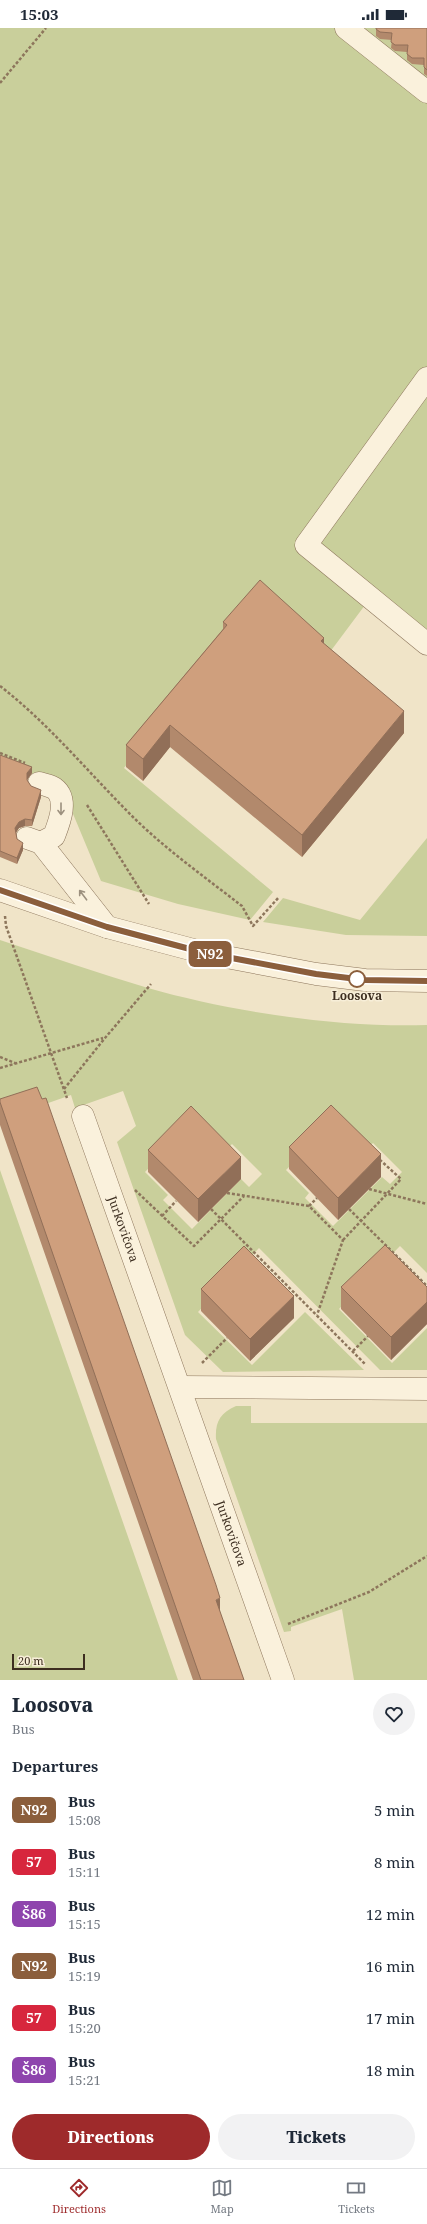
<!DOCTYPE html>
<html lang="en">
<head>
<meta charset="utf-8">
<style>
	body { margin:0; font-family:"Noto Serif",serif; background:#f2f2f3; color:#1f2937; height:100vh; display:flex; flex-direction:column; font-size:15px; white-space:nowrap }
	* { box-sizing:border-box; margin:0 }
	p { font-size:13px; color:#747a83 }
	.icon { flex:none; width:22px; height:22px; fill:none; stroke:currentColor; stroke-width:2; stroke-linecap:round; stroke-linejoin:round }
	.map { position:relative; height:1652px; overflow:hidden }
	.details { display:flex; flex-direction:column; background:#fff; flex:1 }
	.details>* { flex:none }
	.badge { padding:0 8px; border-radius:6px; font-size:14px; line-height:26px }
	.scale { position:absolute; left:12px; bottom:10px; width:73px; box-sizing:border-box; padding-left:4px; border:2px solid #3d2e20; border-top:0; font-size:11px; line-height:14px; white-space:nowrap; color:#3d2e20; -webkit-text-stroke:3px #f7eed8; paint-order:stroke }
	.map>.badge { position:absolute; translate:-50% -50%; box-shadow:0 0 0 2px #fff }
	h2 { padding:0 12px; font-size:15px; line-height:36px }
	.round { display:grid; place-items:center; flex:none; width:42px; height:42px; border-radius:21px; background:#f2f2f3 }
	.head { display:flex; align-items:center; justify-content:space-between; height:68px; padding:0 12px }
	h1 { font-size:19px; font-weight:800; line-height:30px }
	.primary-button { display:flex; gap:8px; margin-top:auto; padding:8px 12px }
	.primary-button a { flex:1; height:46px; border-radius:24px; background:#9e2a2b; color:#fff; font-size:16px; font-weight:800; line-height:46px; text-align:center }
	.primary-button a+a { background:#f2f2f3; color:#1f2937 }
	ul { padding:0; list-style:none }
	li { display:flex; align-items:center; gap:12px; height:52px; padding:0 12px }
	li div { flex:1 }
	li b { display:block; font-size:15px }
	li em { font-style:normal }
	li .badge { min-width:44px; font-weight:700; text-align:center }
	.status { display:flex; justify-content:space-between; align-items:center; height:28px; padding:0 20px; background:#fff; direction:ltr }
	.status svg { height:11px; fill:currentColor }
	.menu { display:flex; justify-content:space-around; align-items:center; height:56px; border-top:1px solid #e0e1e3; background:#fff; font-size:11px; color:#747a83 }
	.menu a { display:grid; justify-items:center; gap:2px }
	.menu .active { color:#9e2a2b }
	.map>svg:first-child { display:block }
	.green { fill:#c9cf9b; fill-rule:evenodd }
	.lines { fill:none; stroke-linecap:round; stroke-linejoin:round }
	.minor-casing { stroke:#8d765c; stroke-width:23 }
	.path { stroke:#8d765c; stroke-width:2.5; stroke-dasharray:3 2; stroke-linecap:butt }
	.minor { stroke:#faf1dc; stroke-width:22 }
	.wall { fill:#b2896c }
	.shaded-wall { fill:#916f58 }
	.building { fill:#cf9f7d; stroke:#916f58 }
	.oneway { stroke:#9c907e }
	.line-casing { stroke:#fff; stroke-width:9 }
	.line { stroke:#8b5e3c; stroke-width:6 }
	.stop-dot { fill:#fff; stroke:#8b5e3c; stroke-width:2 }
	.labels { text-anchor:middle; stroke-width:3; stroke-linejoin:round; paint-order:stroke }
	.stop-label { font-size:12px; font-weight:bold; fill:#3d2e20; stroke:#f7eed8 }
	.street-label { font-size:12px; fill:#3d2e20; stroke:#f7eed8 }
</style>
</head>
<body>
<div class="status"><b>15:03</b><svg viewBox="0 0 49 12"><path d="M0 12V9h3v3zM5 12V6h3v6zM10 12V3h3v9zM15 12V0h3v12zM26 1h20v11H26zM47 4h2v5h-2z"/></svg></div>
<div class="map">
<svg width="427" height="1652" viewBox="0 0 427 1652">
	<rect width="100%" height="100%" fill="#f0e4c8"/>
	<path class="green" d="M0,0H427V602L377,561L324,632L141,718L124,740L273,864L250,892L178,876L101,853L61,757L0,734Z
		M427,810V908L346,907L263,894L283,870L360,892Z
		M0,912C49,928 98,945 148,960C232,984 339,1000 427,997V1245L400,1218L339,1281L392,1335L427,1300V1342H380L259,1220L198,1284L252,1337L305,1284L364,1342L223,1344L185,1307L117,1114L136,1098L123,1063L75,1080L71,1067L0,1092ZM332,1096L362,1125L373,1115L402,1144L390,1156L382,1149L333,1198L305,1170L309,1165L286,1142ZM191,1097L221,1127L232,1116L262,1146L249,1159L241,1151L192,1201L163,1172L168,1167L145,1144Z
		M0,1142L178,1652H0Z
		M236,1378H251V1395H427V1652H354L342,1581L291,1599V1603L284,1604L216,1411C215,1394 220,1385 236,1378Z"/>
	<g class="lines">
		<g class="minor-casing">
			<g id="minor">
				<path d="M346,0L427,64"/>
				<path d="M427,350L306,517L427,616"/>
				<path d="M39,755C43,756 50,758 54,760C69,771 59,795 54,808L41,815"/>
				<path d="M27,810L41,815L107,899"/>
				<path d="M0,862L107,899L205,925L316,946L365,952L427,953"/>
				<path id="s1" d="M83,1088L283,1652"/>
				<path d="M180,1359L427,1361"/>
			</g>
		</g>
		<path class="path" d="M0,55L46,0
			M0,658C49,696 88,744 132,788C164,820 206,850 242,878L253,898L279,869
			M0,725L25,735
			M87,777L149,876
			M5,888L6,898L67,1070
			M0,1029L15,1035
			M0,1040L103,1010
			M64,1061L105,1010L151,956
			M369,1161L427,1176
			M135,1162L194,1218L244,1168
			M227,1165L309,1178L343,1212L317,1287
			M309,1178L317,1170
			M211,1181L365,1336
			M349,1181L427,1258
			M162,1188L176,1173
			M343,1212L401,1151L379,1131
			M353,1323L368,1308
			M202,1335L227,1310
			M288,1596L369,1564L427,1528"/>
		<use href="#minor" class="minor"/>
	</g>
	<path class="wall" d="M427,0V48L424,46V37L412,36L407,32V24L395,23L391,20L392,12L380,11L376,8V1Z
		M223,594L324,616L404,705L302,829L170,719L143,753L126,739V717L223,601Z
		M0,727L32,745L27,752L31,758L41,769L32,798H25L19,800L16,805L17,811L23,822L17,836L0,829Z
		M0,1071L220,1584L244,1652H193L0,1097Z
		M289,1119L381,1149L338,1192L289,1141Z
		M148,1122L241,1151L198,1194L148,1144Z
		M341,1259H427V1296L391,1332L341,1281Z
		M201,1261L294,1290L250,1333L201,1283Z"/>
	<path class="shaded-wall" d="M324,610V632L321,613Z
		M404,683V705L302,829V807Z
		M170,697V719L143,753V731Z
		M32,739V745L27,752V745Z
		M41,762V769L32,798V792Z
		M25,791V798L19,800L15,806V800L19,794Z
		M23,815V822L17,836V830Z
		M381,1126V1149L338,1192V1170Z
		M241,1129V1151L198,1194V1171Z
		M294,1268V1290L250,1333V1311Z
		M427,1274V1296L391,1332V1309Z
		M220,1570V1594L216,1572Z"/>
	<path class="building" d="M376,0H427V42L424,39V30H412L407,26L408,17H395L391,14L392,5L380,4L376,1Z
		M260,552L324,610L321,613L404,683L302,807L170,697L143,731L126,717L227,597L223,594Z
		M0,727L32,739L27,745V752L31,758L41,762L32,792L25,791L19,794L15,800L17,811L23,815L17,830L0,823Z
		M37,1059L42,1071L46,1070L216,1557L220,1570L216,1572L244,1652H201L0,1074V1071Z
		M331,1077L381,1126L338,1170L289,1119Z
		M191,1078L241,1129L198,1171L148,1122Z
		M385,1217L427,1259V1274L391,1309L341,1259Z
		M244,1218L294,1268L250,1311L201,1261Z"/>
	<defs><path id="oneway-shaft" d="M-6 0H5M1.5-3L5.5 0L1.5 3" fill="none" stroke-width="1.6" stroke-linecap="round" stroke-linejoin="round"/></defs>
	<g class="oneway">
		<use href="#oneway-shaft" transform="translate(61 781) rotate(90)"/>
		<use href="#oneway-shaft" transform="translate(83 867) rotate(-127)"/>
	</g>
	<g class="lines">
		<g class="line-casing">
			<path id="line" d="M0,862L107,899L205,925L316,946L365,952L427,953"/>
		</g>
		<use href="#line" class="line"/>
	</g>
	<circle class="stop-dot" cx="357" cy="951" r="8"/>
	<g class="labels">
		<g class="stop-label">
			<text x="357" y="972">Loosova</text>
		</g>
		<g class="street-label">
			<text dy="4" stroke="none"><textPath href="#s1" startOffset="120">Jurkovičova</textPath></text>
			<text dy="4" stroke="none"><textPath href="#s1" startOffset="443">Jurkovičova</textPath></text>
		</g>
	</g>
</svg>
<div class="scale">20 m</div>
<b class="badge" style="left:210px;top:926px;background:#8b5e3c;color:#fff">N92</b>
</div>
<section class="details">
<div class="head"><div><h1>Loosova</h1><p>Bus</p></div><a class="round"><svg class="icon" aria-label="heart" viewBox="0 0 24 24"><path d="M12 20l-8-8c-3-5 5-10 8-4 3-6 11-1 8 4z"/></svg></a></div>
<h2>Departures</h2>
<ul>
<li><span class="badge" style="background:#8b5e3c;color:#fff">N92</span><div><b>Bus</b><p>15:08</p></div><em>5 min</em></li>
<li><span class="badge" style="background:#d7263d;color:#fff">57</span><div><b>Bus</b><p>15:11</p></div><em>8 min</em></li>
<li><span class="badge" style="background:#8e44ad;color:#fff">Š86</span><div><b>Bus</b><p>15:15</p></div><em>12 min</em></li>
<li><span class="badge" style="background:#8b5e3c;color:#fff">N92</span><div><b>Bus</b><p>15:19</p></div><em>16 min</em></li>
<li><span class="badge" style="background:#d7263d;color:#fff">57</span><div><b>Bus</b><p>15:20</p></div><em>17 min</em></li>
<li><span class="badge" style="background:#8e44ad;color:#fff">Š86</span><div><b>Bus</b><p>15:21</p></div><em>18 min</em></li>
</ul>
<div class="primary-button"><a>Directions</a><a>Tickets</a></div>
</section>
<nav class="menu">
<a class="active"><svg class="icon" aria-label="directions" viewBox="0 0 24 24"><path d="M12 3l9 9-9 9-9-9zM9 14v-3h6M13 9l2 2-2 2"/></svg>Directions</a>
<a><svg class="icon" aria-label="map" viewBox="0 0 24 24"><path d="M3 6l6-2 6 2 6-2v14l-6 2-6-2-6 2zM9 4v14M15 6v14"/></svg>Map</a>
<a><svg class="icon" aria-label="tickets" viewBox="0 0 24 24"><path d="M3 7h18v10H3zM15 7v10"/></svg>Tickets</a>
</nav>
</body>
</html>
